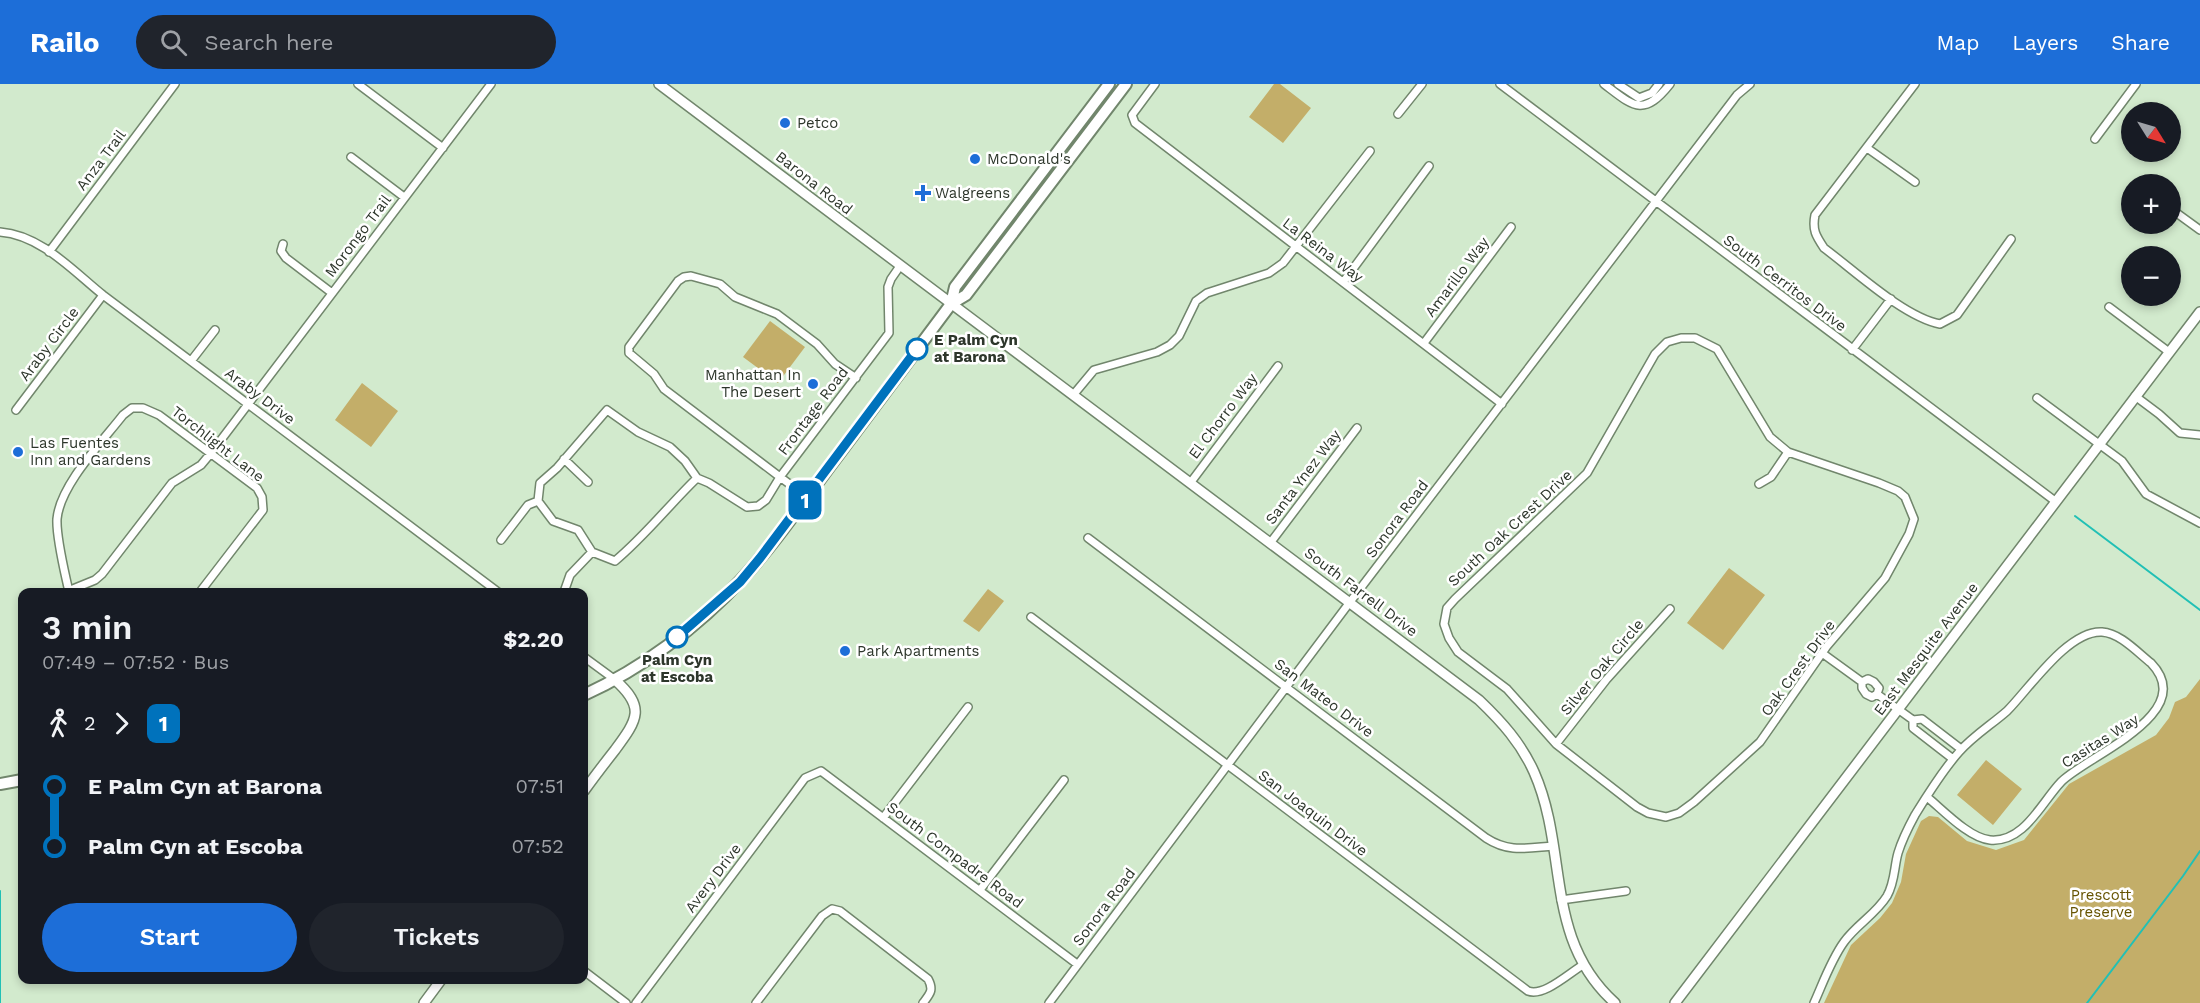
<!DOCTYPE html>
<html lang="en">
<head>
<meta charset="utf-8">
<style>
	body { margin:0; font-family:"Work Sans",sans-serif; background:#20242c; color:#f1f3f6; height:100vh; display:flex; flex-direction:column; font-size:22px; white-space:nowrap }
	* { box-sizing:border-box; margin:0 }
	p { font-size:20px; color:#9ea1a6 }
	.icon { flex:none; width:33px; height:33px; fill:none; stroke:currentColor; stroke-width:2; stroke-linecap:round; stroke-linejoin:round }
	.map { position:relative; flex:1; overflow:hidden }
	.sheet { position:absolute; left:18px; top:504px; width:570px; height:396px; display:flex; flex-direction:column; background:#171b24; border-radius:12px; box-shadow:0 3px 9px #0003 }
	.sheet>* { flex:none }
	.badge { padding:0 12px; border-radius:9px; font-size:21px; line-height:39px }
	.needle { width:39px; rotate:127deg }
	.buttons { position:absolute; left:2121px; top:18px; display:grid; gap:12px }
	.buttons a { display:grid; place-items:center; width:60px; height:60px; border-radius:50%; background:#171b24; box-shadow:0 3px 9px #0003; font-size:30px }
	.map>.badge { position:absolute; translate:-50% -50%; box-shadow:0 0 0 3px #fff }
	.legs { display:flex; align-items:center; gap:9px; height:66px; padding:0 24px; font-size:20px }
	.legs p { margin-inline-start:auto }
	.summary { display:flex; align-items:center; justify-content:space-between; height:102px; padding:0 24px }
	h1 { font-size:33px; font-weight:600; line-height:45px }
	.button { display:flex; gap:12px; margin-top:auto; padding:12px 24px }
	.button a { flex:1; height:69px; border-radius:36px; background:#1d6ed8; color:#fff; font-size:24px; font-weight:600; line-height:69px; text-align:center }
	.button a+a { background:#20242c; color:#f1f3f6 }
	ul { padding:0 24px; list-style:none }
	li { display:flex; align-items:center; gap:21px; height:60px; font-size:22px }
	li i { display:grid; place-items:center; width:9px; height:100%; margin:0 8px; background:currentColor }
	li i::after { content:''; width:15px; height:15px; margin:-8px; border:4px solid; border-radius:50%; background:#171b24 }
	li p { margin-inline-start:auto }
	li:first-child i { background:linear-gradient(#0000 50%,currentColor 0) }
	li:last-child i { background:linear-gradient(currentColor 50%,#0000 0) }
	header { display:flex; align-items:center; gap:36px; box-sizing:border-box; height:84px; padding:0 30px; background:#1d6ed8; color:#fff }
	header strong { font-size:28px }
	nav { display:flex; gap:33px; margin-inline-start:auto; font-size:21px }
	.search { width:420px; height:54px; background:#20242c; display:flex; align-items:center; gap:15px; box-sizing:border-box; padding:0 21px; border-radius:33px; color:#9ea1a6; font-size:22px }
	.map>svg:first-child { display:block }
	.green { fill:#c3ae69 }
	.lines { fill:none; stroke-linecap:round; stroke-linejoin:round }
	.stream { stroke:#21c0b5; stroke-width:2 }
	.street-casing { stroke:#71866c; stroke-width:10 }
	.secondary-casing { stroke:#71866c; stroke-width:12 }
	.primary-casing { stroke:#71866c; stroke-width:14 }
	.street { stroke:#fff; stroke-width:7 }
	.secondary { stroke:#fff; stroke-width:9 }
	.primary { stroke:#fff; stroke-width:10 }
	.line-1-casing { stroke:#fff; stroke-width:14 }
	.line-1 { stroke:#0072bc; stroke-width:9 }
	.poi-dot { fill:#1d6ed8; stroke:#fff; stroke-width:2 }
	.stop-1-dot { fill:#fff; stroke:#0072bc; stroke-width:3 }
	.labels { text-anchor:middle; stroke-width:5; stroke-linejoin:round; paint-order:stroke }
	.poi-label { font-size:15px; fill:#2d362b; stroke:#fff; text-anchor:start }
	.street-label { font-size:15px; fill:#2d362b; stroke:#fff }
	.stop-label { font-size:15px; font-weight:bold; fill:#2d362b; stroke:#fff; text-anchor:start }
	.park-label { font-size:15px; fill:#665301; stroke:#fff }
</style>
</head>
<body>
<header>
<strong>Railo</strong>
<div class="search"><svg class="icon" aria-label="search" viewBox="0 0 24 24"><circle cx="10" cy="10" r="6"/><path d="M15 15l6 6"/></svg>Search here</div>
<nav><a>Map</a><a>Layers</a><a>Share</a></nav>
</header>
<div class="map">
<svg width="2200" height="919" viewBox="0 0 2200 919">
	<rect width="100%" height="100%" fill="#d2eacd"/>
	<path class="green" d="M1274,0H1280L1311,24L1283,59L1249,33Z
		M770,237L805,263L778,299L743,273Z
		M362,299L398,327L371,363L335,336Z
		M1729,484L1765,511L1723,566L1687,539Z
		M988,505L1004,517L979,548L963,537Z
		M2200,595V919H1824L1851,861L1880,834L1892,819L1901,798L1906,770L1921,737L1929,732L1938,733L1967,757L1996,766L2024,756L2069,700L2156,651L2169,634L2175,618L2186,613Z
		M1986,676L2022,705L1993,741L1957,711Z"/>
	<g class="lines">
		<path class="stream" d="M2075,432L2200,526
			M0,807V919
			M2087,919L2183,792L2200,767"/>
		<g class="street-casing">
			<path id="street" d="M358,0L443,64
				M1155,0L1132,31L1135,39L1502,320
				M1500,0L2055,417
				M1604,0C1633,22 1643,34 1670,0
				M1618,0L1639,14L1652,9L1659,0
				M1915,0L1815,131C1812,146 1816,152 1824,164C1855,187 1904,233 1940,240L1957,231L2011,155
				M1398,30L1422,0
				M2095,55L2136,0
				M1867,64L1915,98
				M351,73L404,113
				M2178,130L2200,146
				M0,148C41,151 73,187 103,211L498,508
				M283,160L281,167L286,174L332,209
				M49,168L175,0
				M1344,197L1429,82
				M2109,223L2169,268
				M1681,254H1695L1717,265L1770,353L1788,368L1879,399L1898,407L1905,413L1914,435L1909,450L1885,494L1827,562L1760,658L1694,718L1679,729L1666,733L1648,729L1637,723L1556,660L1507,605L1458,568L1449,554L1444,540L1447,524L1455,515L1587,389L1655,270L1667,258Z
				M1424,259L1511,143
				M1852,266L1891,215
				M191,277L215,246
				M1074,310L1094,286L1157,268L1170,261L1179,252L1196,217L1207,209L1269,189L1283,179L1370,67
				M2135,312L2159,330L2180,349L2200,351
				M2037,314L2122,377L2146,410L2200,439
				M16,326L103,211
				M607,326L638,348L670,363L685,377L697,394C669,421 645,452 615,477L592,468L578,446L553,437L538,417L540,399L557,384Z
				M564,375L588,398
				M697,394L709,399L747,423L758,422L766,416L780,393L664,305L654,290L629,269V263L678,197L684,193L691,192L720,200L735,213L777,230L817,260L835,280L856,294
				M1191,398L1278,282
				M1759,400L1771,393L1788,368
				M807,413L780,393L889,249L888,203L891,195L900,182
				M1088,454L1486,754C1509,769 1527,764 1553,762
				M501,456L528,421L538,417
				M1271,458L1357,344
				M68,507L95,496L102,490L172,399L201,381L211,369L491,0
				M69,508C65,489 56,454 57,435C60,401 102,358 123,331L132,324H143L159,331L257,404L262,413L263,426L200,508
				M564,508L570,491L592,468
				M1031,533L1528,907C1544,913 1569,889 1583,881
				M1822,569L1862,598V604L1866,610L1872,613L1877,610L1879,604L1874,598L1868,595L1862,598
				M584,573L614,595
				M1877,610L1913,636L1922,635L1961,665
				M1913,636V644L1953,675
				M1556,660L1606,596L1670,525
				M883,734L968,623
				M980,806L1064,696
				M1561,816L1626,807
				M584,887L626,919
				M636,919L805,694L821,687L1077,880
				M756,919L822,832L832,825L840,827L928,895C934,906 930,910 923,919
				M1049,919L1350,518L1737,11L1750,0
				M1814,919C1823,899 1831,876 1844,858C1856,841 1876,830 1887,812C1895,798 1894,783 1898,769C1902,756 1909,742 1915,731C1928,710 1942,687 1959,668C1973,652 1991,641 2007,627C2029,605 2068,546 2102,548C2120,549 2137,568 2151,579C2200,630 2086,672 2061,698C2041,719 2024,759 1990,756C1969,754 1943,726 1927,713"/>
		</g>
		<g class="secondary-casing">
			<path id="secondary" d="M659,0L1479,616C1502,638 1521,659 1534,688C1569,767 1543,854 1615,919
				M584,707C594,693 604,680 615,666C638,635 646,623 614,595
				M424,919L441,896
				M1675,919L2200,228"/>
		</g>
		<g class="primary-casing">
			<path id="primary" d="M951,220L955,203L1109,0
				M584,611C641,585 698,543 741,496C777,457 807,412 839,370C876,320 914,270 951,220L966,211L1126,0
				M0,700L22,696"/>
		</g>
		<use href="#street" class="street"/>
		<use href="#secondary" class="secondary"/>
		<use href="#primary" class="primary"/>
	</g>
	<g class="lines">
		<g class="line-1-casing">
			<path id="line-1" d="M677,553L740,498L760,474L917,265"/>
		</g>
		<use href="#line-1" class="line-1"/>
	</g>
	<g class="poi-dot">
		<circle cx="785" cy="39" r="6"/>
		<circle cx="975" cy="75" r="6"/>
		<path d="M920 100h6v6h6v6h-6v6h-6v-6h-6v-6h6z"/>
		<circle cx="813" cy="300" r="6"/>
		<circle cx="18" cy="368" r="6"/>
		<circle cx="845" cy="567" r="6"/>
	</g>
	<g class="stop-1-dot">
		<circle cx="917" cy="265" r="10"/>
		<circle cx="677" cy="553" r="10"/>
	</g>
	<g class="labels">
		<g class="poi-label">
			<text x="797" y="44">Petco</text>
			<text x="987" y="80">McDonald's</text>
			<text x="935" y="114">Walgreens</text>
			<text x="801" y="296" text-anchor="end">Manhattan In<tspan x="801" dy="17">The Desert</tspan></text>
			<text x="30" y="364">Las Fuentes<tspan x="30" dy="17">Inn and Gardens</tspan></text>
			<text x="857" y="572">Park Apartments</text>
		</g>
		<g class="street-label">
			<text transform="translate(101 76) rotate(-53)" y="5">Anza Trail</text>
			<text transform="translate(814 99) rotate(38)" y="5">Barona Road</text>
			<text transform="translate(358 152) rotate(-53)" y="5">Morongo Trail</text>
			<text transform="translate(1323 166) rotate(37)" y="5">La Reina Way</text>
			<text transform="translate(1457 193) rotate(-53)" y="5">Amarillo Way</text>
			<text transform="translate(1785 199) rotate(37)" y="5">South Cerritos Drive</text>
			<text transform="translate(49 260) rotate(-53)" y="5">Araby Circle</text>
			<text transform="translate(260 312) rotate(37)" y="5">Araby Drive</text>
			<text transform="translate(813 327) rotate(-53)" y="5">Frontage Road</text>
			<text transform="translate(1223 332) rotate(-53)" y="5">El Chorro Way</text>
			<text transform="translate(218 360) rotate(38)" y="5">Torchlight Lane</text>
			<text transform="translate(1303 393) rotate(-53)" y="5">Santa Ynez Way</text>
			<text transform="translate(1397 435) rotate(-53)" y="5">Sonora Road</text>
			<text transform="translate(1510 444) rotate(-43)" y="5">South Oak Crest Drive</text>
			<text transform="translate(1361 508) rotate(37)" y="5">South Farrell Drive</text>
			<text transform="translate(1926 565) rotate(-53)" y="5">East Mesquite Avenue</text>
			<text transform="translate(1602 583) rotate(-50)" y="5">Silver Oak Circle</text>
			<text transform="translate(1798 584) rotate(-54)" y="5">Oak Crest Drive</text>
			<text transform="translate(1324 614) rotate(37)" y="5">San Mateo Drive</text>
			<text transform="translate(2100 657) rotate(-32)" y="5">Casitas Way</text>
			<text transform="translate(1313 729) rotate(37)" y="5">San Joaquin Drive</text>
			<text transform="translate(955 771) rotate(37)" y="5">South Compadre Road</text>
			<text transform="translate(713 794) rotate(-53)" y="5">Avery Drive</text>
			<text transform="translate(1104 823) rotate(-53)" y="5">Sonora Road</text>
		</g>
		<g class="stop-label">
			<text x="934" y="261">E Palm Cyn<tspan x="934" dy="17">at Barona</tspan></text>
			<text x="677" y="581" text-anchor="middle">Palm Cyn<tspan x="677" dy="17">at Escoba</tspan></text>
		</g>
		<g class="park-label">
			<text x="2101" y="816">Prescott<tspan x="2101" dy="17">Preserve</tspan></text>
		</g>
	</g>
</svg>
<div class="buttons">
<a><svg class="needle" viewBox="-14 -14 28 28"><path d="M0-13l5 13h-10z" fill="#e53935"/><path d="M0 13l5-13h-10z" fill="#9ea1a6"/></svg></a>
<a>+</a>
<a>−</a>
</div>
<b class="badge" style="left:805px;top:416px;background:#0072bc;color:#fff">1</b>
<section class="sheet">
<div class="summary"><div><h1>3 min</h1><p>07:49 – 07:52 · Bus</p></div><b>$2.20</b></div>
<div class="legs"><svg class="icon" aria-label="walk" viewBox="0 0 24 24"><circle cx="13" cy="4" r="2"/><path d="M13 8l-2 6 4 7M11 14l-3 7M7 12l3-4h3l4 4"/></svg>2<svg class="icon" aria-label="forward" viewBox="0 0 24 24"><path d="M9 5l7 7-7 7"/></svg><b class="badge" style="background:#0072bc;color:#fff">1</b></div>
<ul>
<li><i style="color:#0072bc"></i><b>E Palm Cyn at Barona</b><p>07:51</p></li>
<li><i style="color:#0072bc"></i><b>Palm Cyn at Escoba</b><p>07:52</p></li>
</ul>
<div class="button"><a>Start</a><a>Tickets</a></div>
</section>
</div>
</body>
</html>
